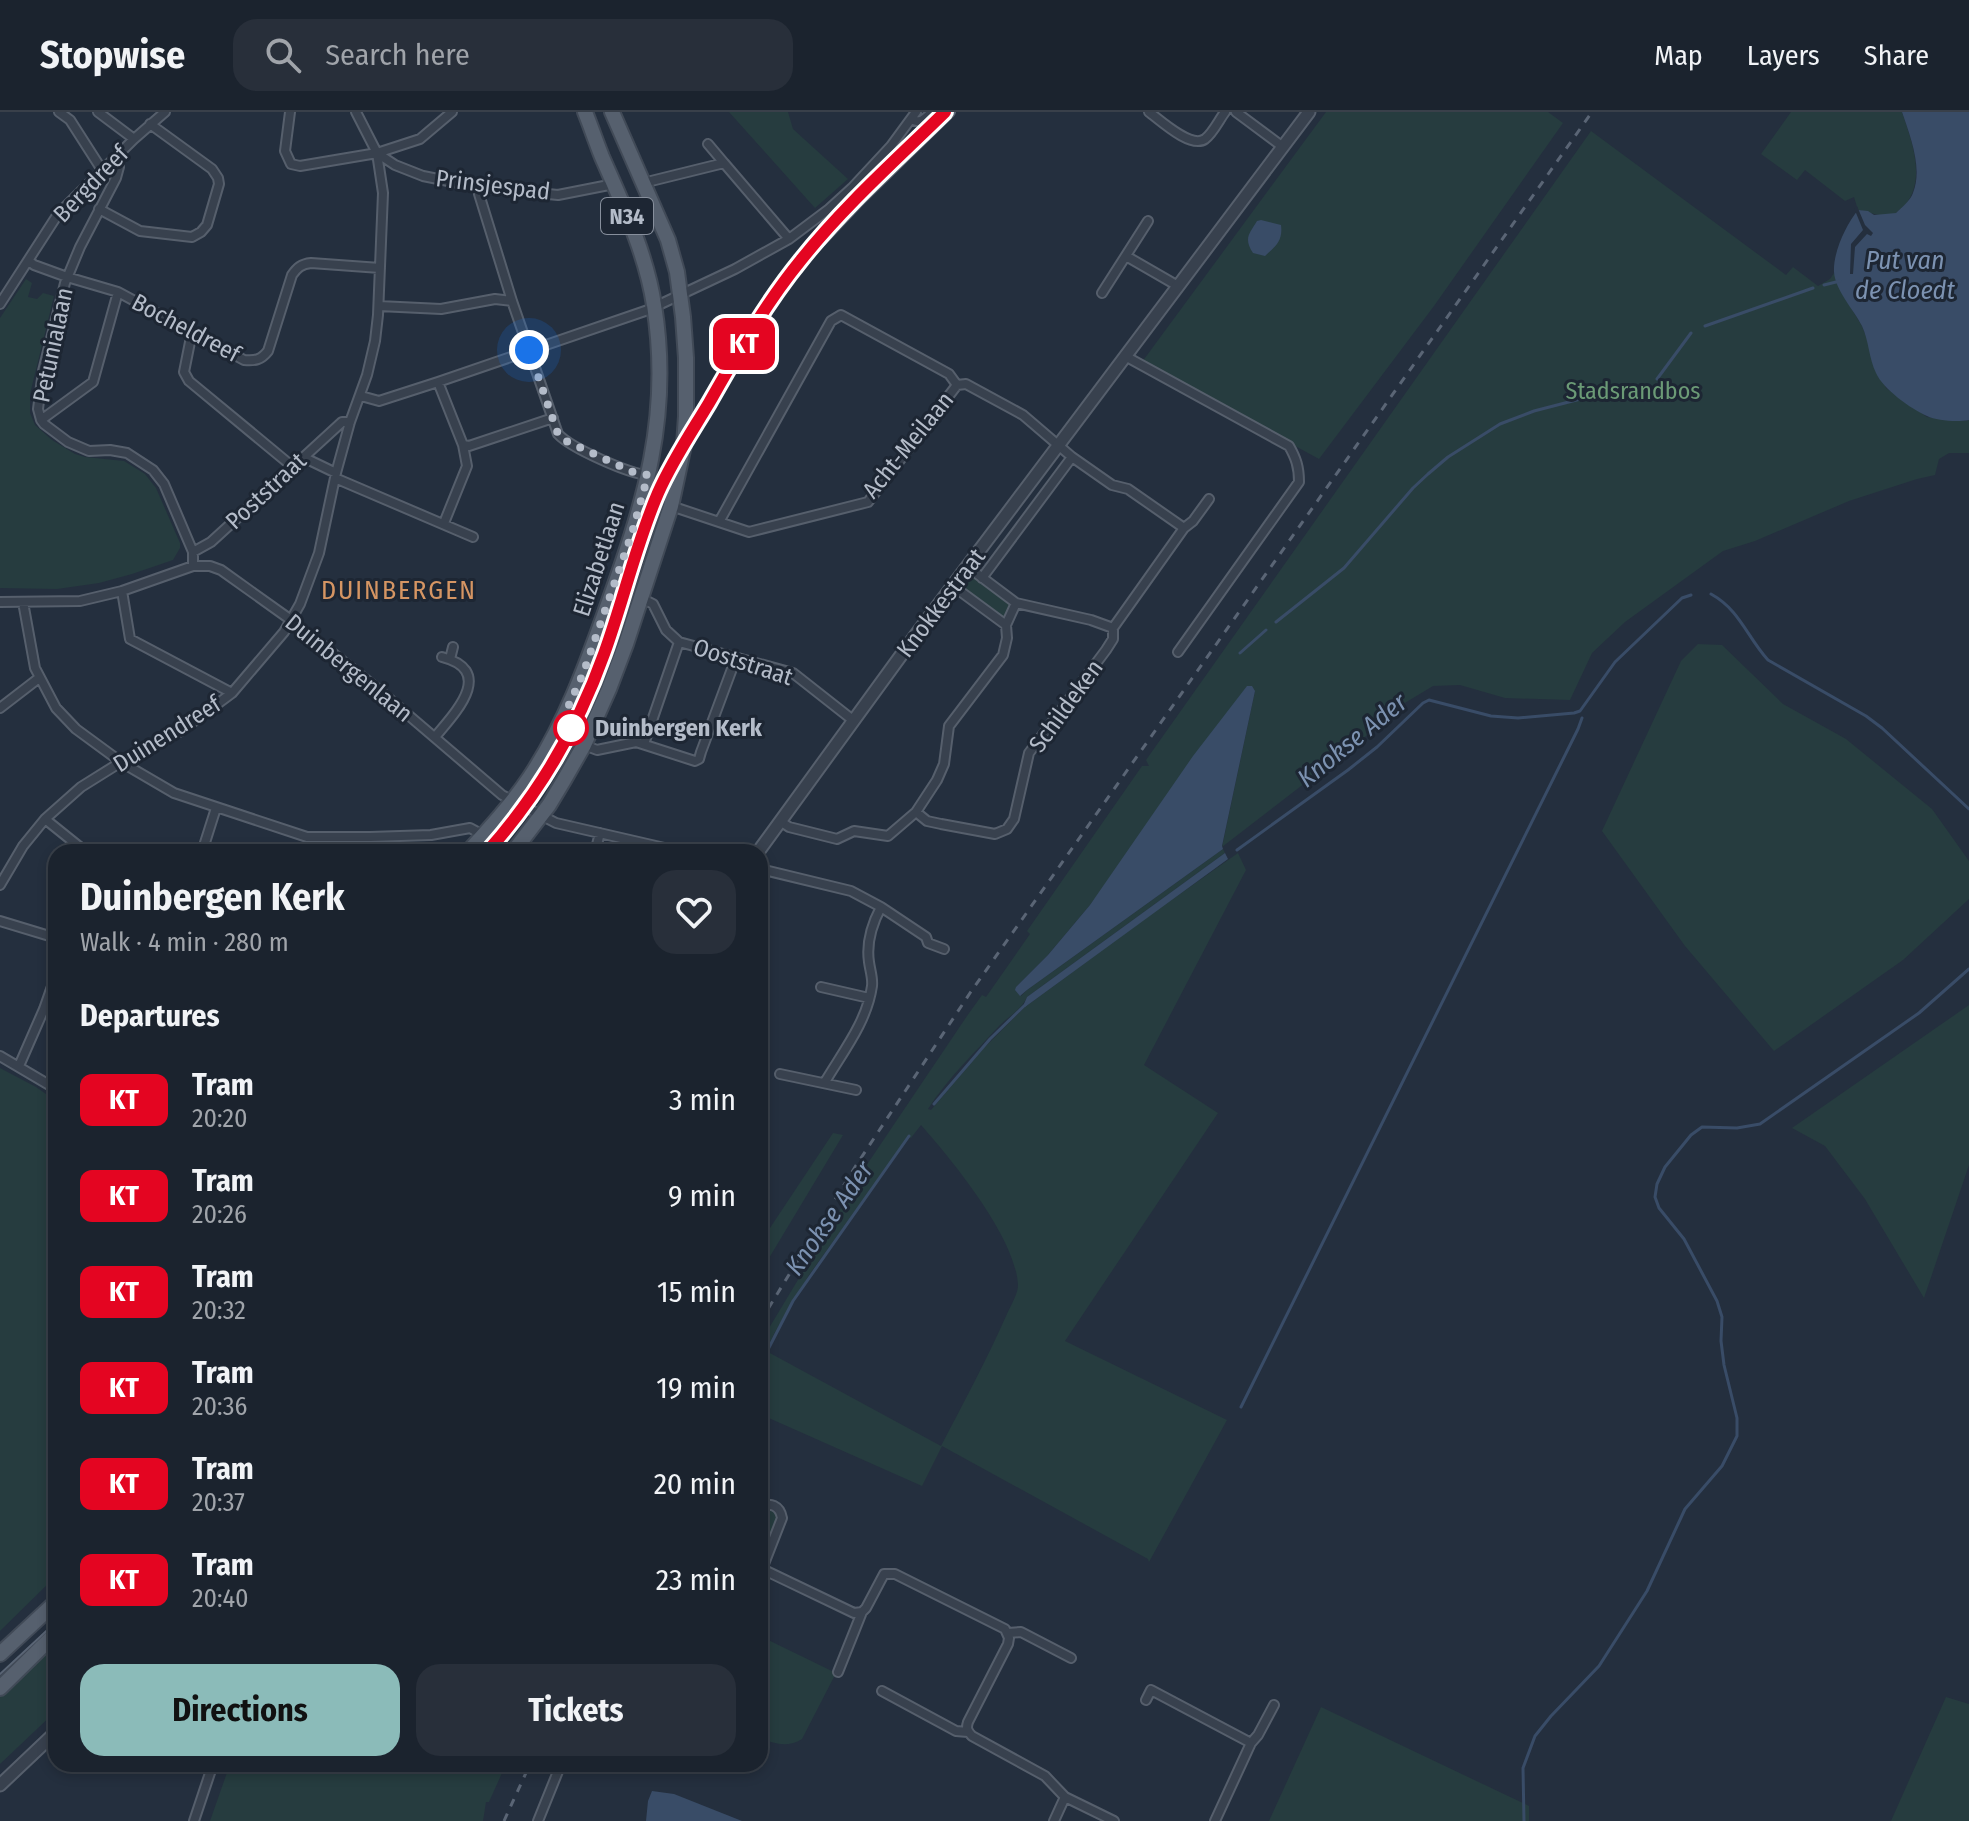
<!DOCTYPE html>
<html lang="en">
<head>
<meta charset="utf-8">
<style>
	body { margin:0; font-family:"Fira Sans Condensed",sans-serif; background:#282f3a; color:#f1f3f6; height:100vh; display:flex; flex-direction:column; font-size:30px; white-space:nowrap }
	* { box-sizing:border-box; margin:0 }
	p { font-size:26px; color:#a0a4aa }
	.icon { flex:none; width:44px; height:44px; fill:none; stroke:currentColor; stroke-width:2; stroke-linecap:round; stroke-linejoin:round }
	.map { position:relative; flex:1; overflow:hidden }
	.sheet { position:absolute; left:48px; top:732px; width:720px; height:928px; display:flex; flex-direction:column; background:#1b232e; border-radius:24px; box-shadow:0 4px 12px #0003,0 0 0 2px #39404a }
	.sheet>* { flex:none }
	.badge { padding:0 16px; border-radius:12px; font-size:28px; line-height:52px }
	.you { position:absolute; width:40px; height:40px; margin:-20px; border:6px solid #fff; border-radius:50%; background:#1a73e8; box-shadow:0 0 0 12px #1a73e833 }
	.map>.badge { position:absolute; translate:-50% -50%; box-shadow:0 0 0 4px #fff }
	h2 { padding:0 32px; font-size:30px; line-height:72px }
	.round { display:grid; place-items:center; flex:none; width:84px; height:84px; border-radius:24px; background:#282f3a }
	.head { display:flex; align-items:center; justify-content:space-between; height:136px; padding:0 32px }
	h1 { font-size:38px; font-weight:700; line-height:60px }
	.action { display:flex; gap:16px; margin-top:auto; padding:16px 32px }
	.action a { flex:1; height:92px; border-radius:24px; background:#8bbbb9; color:#111; font-size:32px; font-weight:700; line-height:92px; text-align:center }
	.action a+a { background:#282f3a; color:#f1f3f6 }
	ul { padding:0; list-style:none }
	li { display:flex; align-items:center; gap:24px; height:96px; padding:0 32px }
	li div { flex:1 }
	li b { display:block; font-size:30px }
	li em { font-style:normal }
	li .badge { min-width:88px; font-weight:700; text-align:center }
	header { display:flex; align-items:center; gap:48px; box-sizing:border-box; height:112px; padding:0 40px; background:#1b232e; border-bottom:2px solid #39404a }
	header strong { font-size:38px }
	nav { display:flex; gap:44px; margin-inline-start:auto; font-size:28px }
	.search { width:560px; height:72px; background:#282f3a; display:flex; align-items:center; gap:20px; box-sizing:border-box; padding:0 28px; border-radius:24px; color:#a0a4aa; font-size:30px }
	.map>svg:first-child { display:block }
	.green { fill:#263c3f }
	.water { fill:#394c67 }
	.pier { fill:#242f3e }
	.lines { fill:none; stroke-linecap:round; stroke-linejoin:round }
	.stream { stroke:#394c67; stroke-width:3 }
	.minor-casing { stroke:#565f6c; stroke-width:12 }
	.tertiary-casing { stroke:#565f6c; stroke-width:15 }
	.primary-casing { stroke:#414a57; stroke-width:18 }
	.minor { stroke:#38414e; stroke-width:8 }
	.tertiary { stroke:#38414e; stroke-width:11 }
	.primary { stroke:#56606e; stroke-width:14 }
	.tram { stroke:#5a6575; stroke-width:2 }
	.rail { stroke:#5a6575; stroke-width:3; stroke-dasharray:8 8; stroke-linecap:butt }
	.line-casing { stroke:#fff; stroke-width:18 }
	.line { stroke:#e40521; stroke-width:12 }
	.walk { stroke:#b4bcc9; stroke-width:8; stroke-dasharray:0 14.4 }
	.stop-dot { fill:#fff; stroke:#e40521; stroke-width:4 }
	.labels { text-anchor:middle; stroke-width:6; stroke-linejoin:round; paint-order:stroke }
	.shield { fill:#1d2633; stroke:#878f9c; stroke-width:2 }
	.shield-label { font-size:22px; font-weight:bold; fill:#b4bcc9 }
	.street-label { font-size:24px; fill:#b4bcc9; stroke:#1d2633 }
	.park-label { font-size:24px; fill:#6b9a76; stroke:#1d2633 }
	.stop-label { font-size:24px; font-weight:bold; fill:#b4bcc9; stroke:#1d2633; text-anchor:start }
	.water-label { font-size:26px; font-style:italic; fill:#7c92b1; stroke:#1d2633 }
	.neighbourhood-label { font-size:26px; letter-spacing:2px; fill:#d59563; stroke:#1d2633 }
</style>
</head>
<body>
<header>
<strong>Stopwise</strong>
<div class="search"><svg class="icon" aria-label="search" viewBox="0 0 24 24"><circle cx="10" cy="10" r="6"/><path d="M15 15l6 6"/></svg>Search here</div>
<nav><a>Map</a><a>Layers</a><a>Share</a></nav>
</header>
<div class="map">
<svg width="1969" height="1709" viewBox="0 0 1969 1709">
	<rect width="100%" height="100%" fill="#242f3e"/>
	<path class="green" d="M729,0H788L793,17L848,67L815,96Z
		M1326,0H1548L1563,11L1434,194L1319,347L1142,250Z
		M1791,0H1902C1911,27 1927,67 1905,93C1904,94 1897,100 1896,101C1883,107 1870,100 1858,98L1854,85L1845,89L1805,58L1797,68L1761,42Z
		M1591,19L1786,163L1793,155L1818,174L1830,167L1834,161L1842,181L1862,214L1886,276L1927,305L1963,309L1969,308V341H1949L1939,347L1935,363L1917,367L1849,389L1755,429L1723,439L1625,510L1592,541L1570,588L1505,586L1460,573L1433,574L1403,592L1379,614L1222,735L1255,579L1090,793L1048,843L1016,875L1021,884L1027,878L1223,737L1225,741L1027,885C1022,897 1009,904 1000,913C976,939 947,967 928,997L931,998L983,937L1025,895L1153,801L1238,741L1246,758L1144,953L1218,1001L1065,1229L1227,1308L1149,1450L1148,1447L942,1334L922,1374L760,1302V1256L768,1240L941,1334C964,1290 987,1247 1007,1202C1011,1193 1018,1182 1018,1173C1016,1126 952,1048 921,1013L911,1026L908,1025L809,1163L775,1220L760,1251V1231L870,1048L967,904L982,883L986,885L1030,822L1027,819L1142,654H1149L1146,648Z
		M26,167L32,171L28,185L37,187L43,181L54,184L30,282V301L35,313L52,328L75,342L85,345L124,349L145,362L156,376L180,431V436L173,448L132,462L99,471L57,477L0,476V206Z
		M968,464L973,465L1010,492V495L1003,505H1000L963,477L962,471Z
		M1698,532L1722,533L1783,592L1846,627L1932,697L1969,749V787L1903,848L1774,939L1685,834L1602,719L1681,549Z
		M1969,893V1053L1924,1186L1865,1087L1825,1034L1792,1016Z
		M0,956L36,975L56,989V1464L0,1519Z
		M833,1021L843,1023L760,1161V1131Z
		M771,1397L776,1400L777,1408L760,1446V1404L765,1398Z
		M760,1524L836,1561L802,1627C788,1636 774,1632 760,1626Z
		M56,1531V1599L0,1652V1583Z
		M1946,1585L1969,1592V1709H1891Z
		M1321,1595L1529,1694V1709H1269Z
		M230,1652H506L489,1690H486L483,1709H210Z"/>
	<path class="water" d="M1902,0H1969V308C1958,310 1937,309 1927,304C1911,297 1883,277 1876,261C1869,247 1869,229 1862,214C1854,198 1835,178 1834,160C1833,140 1846,113 1858,98L1868,99L1874,103L1896,101C1902,95 1910,89 1913,81C1923,56 1910,24 1902,0Z
		M1261,108L1281,113C1283,129 1276,134 1265,144L1253,141C1243,126 1250,121 1257,109Z
		M1247,574H1252L1255,579L1222,734L1223,737L1027,878L1020,884L1015,878L1016,875L1048,843L1090,793L1193,644Z
		M1225,741L1228,747L1025,895L1024,892L1027,885Z
		M652,1679L674,1682L742,1709H646L648,1689Z"/>
	<path class="pier" d="M1857,94L1865,113L1873,121L1871,124L1867,122L1855,135L1853,162H1850L1851,132L1863,118L1854,96Z"/>
	<g class="lines">
		<path class="stream" d="M1824,173L1840,169
			M1705,214L1813,176
			M1657,267L1691,221
			M1711,482C1740,498 1747,525 1768,548L1866,604L1882,616L1969,697
			M1276,510L1344,456L1413,376L1428,362L1448,345L1500,312L1534,299L1592,284L1644,288L1650,278
			M1240,541L1266,518
			M1237,738L1348,658L1377,635L1423,591L1429,588L1491,604L1518,606L1574,601L1580,599L1615,550L1682,486L1691,483
			M934,992L990,927L1026,892
			M760,1253L793,1189L909,1024
			M1241,1295L1578,617L1582,606
			M1524,1709L1523,1656L1535,1624L1551,1604L1599,1554L1647,1479L1685,1397L1722,1354L1737,1324V1306L1724,1253L1721,1229L1722,1205L1717,1189L1684,1127L1659,1096L1655,1085L1657,1072L1665,1055L1691,1023L1702,1015L1737,1016L1760,1012L1919,901L1969,857"/>
		<g class="minor-casing">
			<path id="minor" d="M59,0L70,8L102,58
				M98,0L134,27
				M290,0L285,39L291,52L300,54L377,41L420,27L452,0
				M1149,0C1161,9 1191,37 1205,27C1213,21 1219,8 1225,0
				M1236,0L1283,35
				M911,7C920,13 926,6 932,0
				M708,32L724,51
				M377,41L395,53L423,64L478,75L558,83L614,72
				M115,47L119,55L116,66L80,135L65,171L43,259L38,297L41,308L44,312L68,330L89,339L110,338L127,341L153,358L164,372L193,440V454
				M643,71L724,51L789,127
				M478,75L479,82L512,189L558,322C571,336 629,362 648,363
				M99,97L140,119L192,125L201,120L207,113L219,72L218,66L212,57L150,12
				M821,129L857,91L950,0
				M1126,144L1178,174
				M29,149L34,153L67,165L118,180L244,248C255,249 261,248 268,239L292,163C297,156 301,152 311,151L380,156
				M1102,181L1148,109
				M0,192L58,102L134,27L165,0
				M379,194L441,197L495,187L512,189
				M192,220L184,260L189,269L293,355
				M1125,244L1289,334C1296,346 1299,355 1299,370L1178,540
				M438,270L463,333L469,334L553,306
				M361,284L379,289L438,270L648,198L735,157L789,127L829,97L852,76L891,34L916,0
				M41,308L93,270L118,180
				M305,344L309,348L336,361
				M335,366L473,425
				M671,394L749,420L868,390L957,273
				M719,410L831,209L841,203L949,262L957,273L966,272L1023,303L1072,345L1112,373L1128,377L1184,416
				M444,411L467,354L463,333
				M193,440L211,430L342,310H350
				M968,455L1016,491L1091,508L1113,516L1184,416L1193,409L1209,387
				M982,466L1072,345
				M122,479L130,527L232,581
				M641,486L653,492L666,518L679,530L793,561L854,609
				M0,490L80,489L122,479L193,454H210L221,458L291,508L379,578L502,683L556,711L682,740
				M23,490L35,556L56,596L76,617L121,650L174,681L307,725H370L431,723L470,716L483,723
				M1006,513L1016,491
				M450,547L453,535
				M0,596L39,566
				M435,625C455,601 496,559 442,545
				M644,632L679,530
				M584,633L597,638L636,630L695,649L699,647L701,640L736,546
				M916,700L937,668L944,652L949,614L1003,543L1007,526L1006,513L953,474
				M45,707L86,740
				M780,709L789,715L837,727L854,719L888,724L916,700L927,709L941,712L995,722L1007,717L1014,707L1029,641L1106,538L1113,527V516
				M202,740L216,696
				M595,740L600,721
				M760,757L851,779L881,795L926,825L928,831L944,837
				M0,773L23,734L45,707L81,675L121,650L181,619L232,581L284,520L300,492L319,441L336,361L350,310L367,263L375,229L378,203L383,81L377,41L356,0
				M0,809L56,826
				M821,875L869,886
				M0,944L56,977
				M19,954L44,897L56,863
				M780,962L856,978
				M825,970C842,941 867,910 872,874C873,866 870,858 869,850C866,830 872,812 881,795
				M760,1033L763,1029
				M760,1396C770,1389 780,1394 782,1406L762,1457
				M760,1456L854,1501L862,1500L866,1496L884,1462H895L1005,1517L1009,1526L1008,1532L968,1610C966,1616 967,1619 972,1624L1045,1664L1065,1685L1114,1709
				M1008,1521L1021,1520L1071,1546
				M838,1560L862,1500
				M882,1579L956,1619L968,1620
				M1146,1588L1151,1578L1251,1631L1215,1709
				M1251,1631L1258,1623L1274,1593
				M194,1709L213,1652
				M538,1709L561,1652
				M1054,1709L1065,1685"/>
		</g>
		<g class="tertiary-casing">
			<path id="tertiary" d="M758,740L918,520L1309,0
				M0,1673L56,1620"/>
		</g>
		<g class="primary-casing">
			<path id="primary" d="M468,740C490,716 512,692 530,665C565,612 586,554 607,495C644,392 672,304 654,193C646,141 623,93 602,45C596,30 591,15 585,0
				M513,740L549,693L564,668L584,633L609,577L626,532L671,394L684,333L686,304V246L683,205L677,160L668,128L612,0
				M0,1542L56,1490
				M0,1576L56,1521"/>
		</g>
		<use href="#minor" class="minor"/>
		<use href="#tertiary" class="tertiary"/>
		<use href="#primary" class="primary"/>
		<path class="tram" d="M496,740C540,688 578,629 602,565C626,501 641,433 670,372C686,337 708,305 728,272C753,231 776,188 807,151C851,96 905,49 955,0
			M0,1562L56,1510"/>
		<path class="rail" d="M760,1210L855,1055L970,881L1592,0
			M504,1709L530,1652"/>
	</g>
	<g class="lines">
		<g class="line-casing">
			<path id="line" d="M487,740C538,683 578,615 604,542C623,490 636,432 658,381C672,349 691,321 709,291C737,242 765,192 801,148C844,94 896,48 945,0"/>
		</g>
		<use href="#line" class="line"/>
		<path class="walk" d="M529,238L558,322L564,328L633,360L648,363L632,421L583,562L559,615L571,616"/>
	</g>
	<circle class="stop-dot" cx="571" cy="616" r="16"/>
	<g class="labels">
		<rect class="shield" x="601" y="86" width="52" height="36" rx="6"/>
		<g class="shield-label">
			<text x="627" y="112">N34</text>
		</g>
		<g class="street-label">
			<text transform="translate(91 72) rotate(-46)" y="8">Bergdreef</text>
			<text transform="translate(493 73) rotate(7)" y="8">Prinsjespad</text>
			<text transform="translate(186 216) rotate(28)" y="8">Bocheldreef</text>
			<text transform="translate(53 233) rotate(-78)" y="8">Petunialaan</text>
			<text transform="translate(908 333) rotate(-51)" y="8">Acht-Meilaan</text>
			<text transform="translate(266 379) rotate(-43)" y="8">Poststraat</text>
			<text transform="translate(599 447) rotate(-72)" y="8">Elizabetlaan</text>
			<text transform="translate(941 491) rotate(-53)" y="8">Knokkestraat</text>
			<text transform="translate(743 550) rotate(18)" y="8">Ooststraat</text>
			<text transform="translate(349 556) rotate(39)" y="8">Duinbergenlaan</text>
			<text transform="translate(1066 594) rotate(-54)" y="8">Schildeken</text>
			<text transform="translate(167 622) rotate(-32)" y="8">Duinendreef</text>
		</g>
		<g class="park-label">
			<text x="1633" y="287">Stadsrandbos</text>
		</g>
		<g class="stop-label">
			<text x="595" y="624">Duinbergen Kerk</text>
		</g>
		<g class="water-label">
			<text x="1905" y="157">Put van<tspan x="1905" dy="30">de Cloedt</tspan></text>
			<text transform="translate(1352 628) rotate(-39)" y="9">Knokse Ader</text>
			<text transform="translate(829 1106) rotate(-55)" y="9">Knokse Ader</text>
		</g>
		<g class="neighbourhood-label">
			<text x="399" y="487">DUINBERGEN</text>
		</g>
	</g>
</svg>
<div class="you" style="left:529px;top:238px"></div>
<b class="badge" style="left:744px;top:232px;background:#e40521;color:#fff">KT</b>
<section class="sheet">
<div class="head"><div><h1>Duinbergen Kerk</h1><p>Walk · 4 min · 280 m</p></div><a class="round"><svg class="icon" aria-label="heart" viewBox="0 0 24 24"><path d="M12 20l-8-8c-3-5 5-10 8-4 3-6 11-1 8 4z"/></svg></a></div>
<h2>Departures</h2>
<ul>
<li><span class="badge" style="background:#e40521;color:#fff">KT</span><div><b>Tram</b><p>20:20</p></div><em>3 min</em></li>
<li><span class="badge" style="background:#e40521;color:#fff">KT</span><div><b>Tram</b><p>20:26</p></div><em>9 min</em></li>
<li><span class="badge" style="background:#e40521;color:#fff">KT</span><div><b>Tram</b><p>20:32</p></div><em>15 min</em></li>
<li><span class="badge" style="background:#e40521;color:#fff">KT</span><div><b>Tram</b><p>20:36</p></div><em>19 min</em></li>
<li><span class="badge" style="background:#e40521;color:#fff">KT</span><div><b>Tram</b><p>20:37</p></div><em>20 min</em></li>
<li><span class="badge" style="background:#e40521;color:#fff">KT</span><div><b>Tram</b><p>20:40</p></div><em>23 min</em></li>
</ul>
<div class="action"><a>Directions</a><a>Tickets</a></div>
</section>
</div>
</body>
</html>
